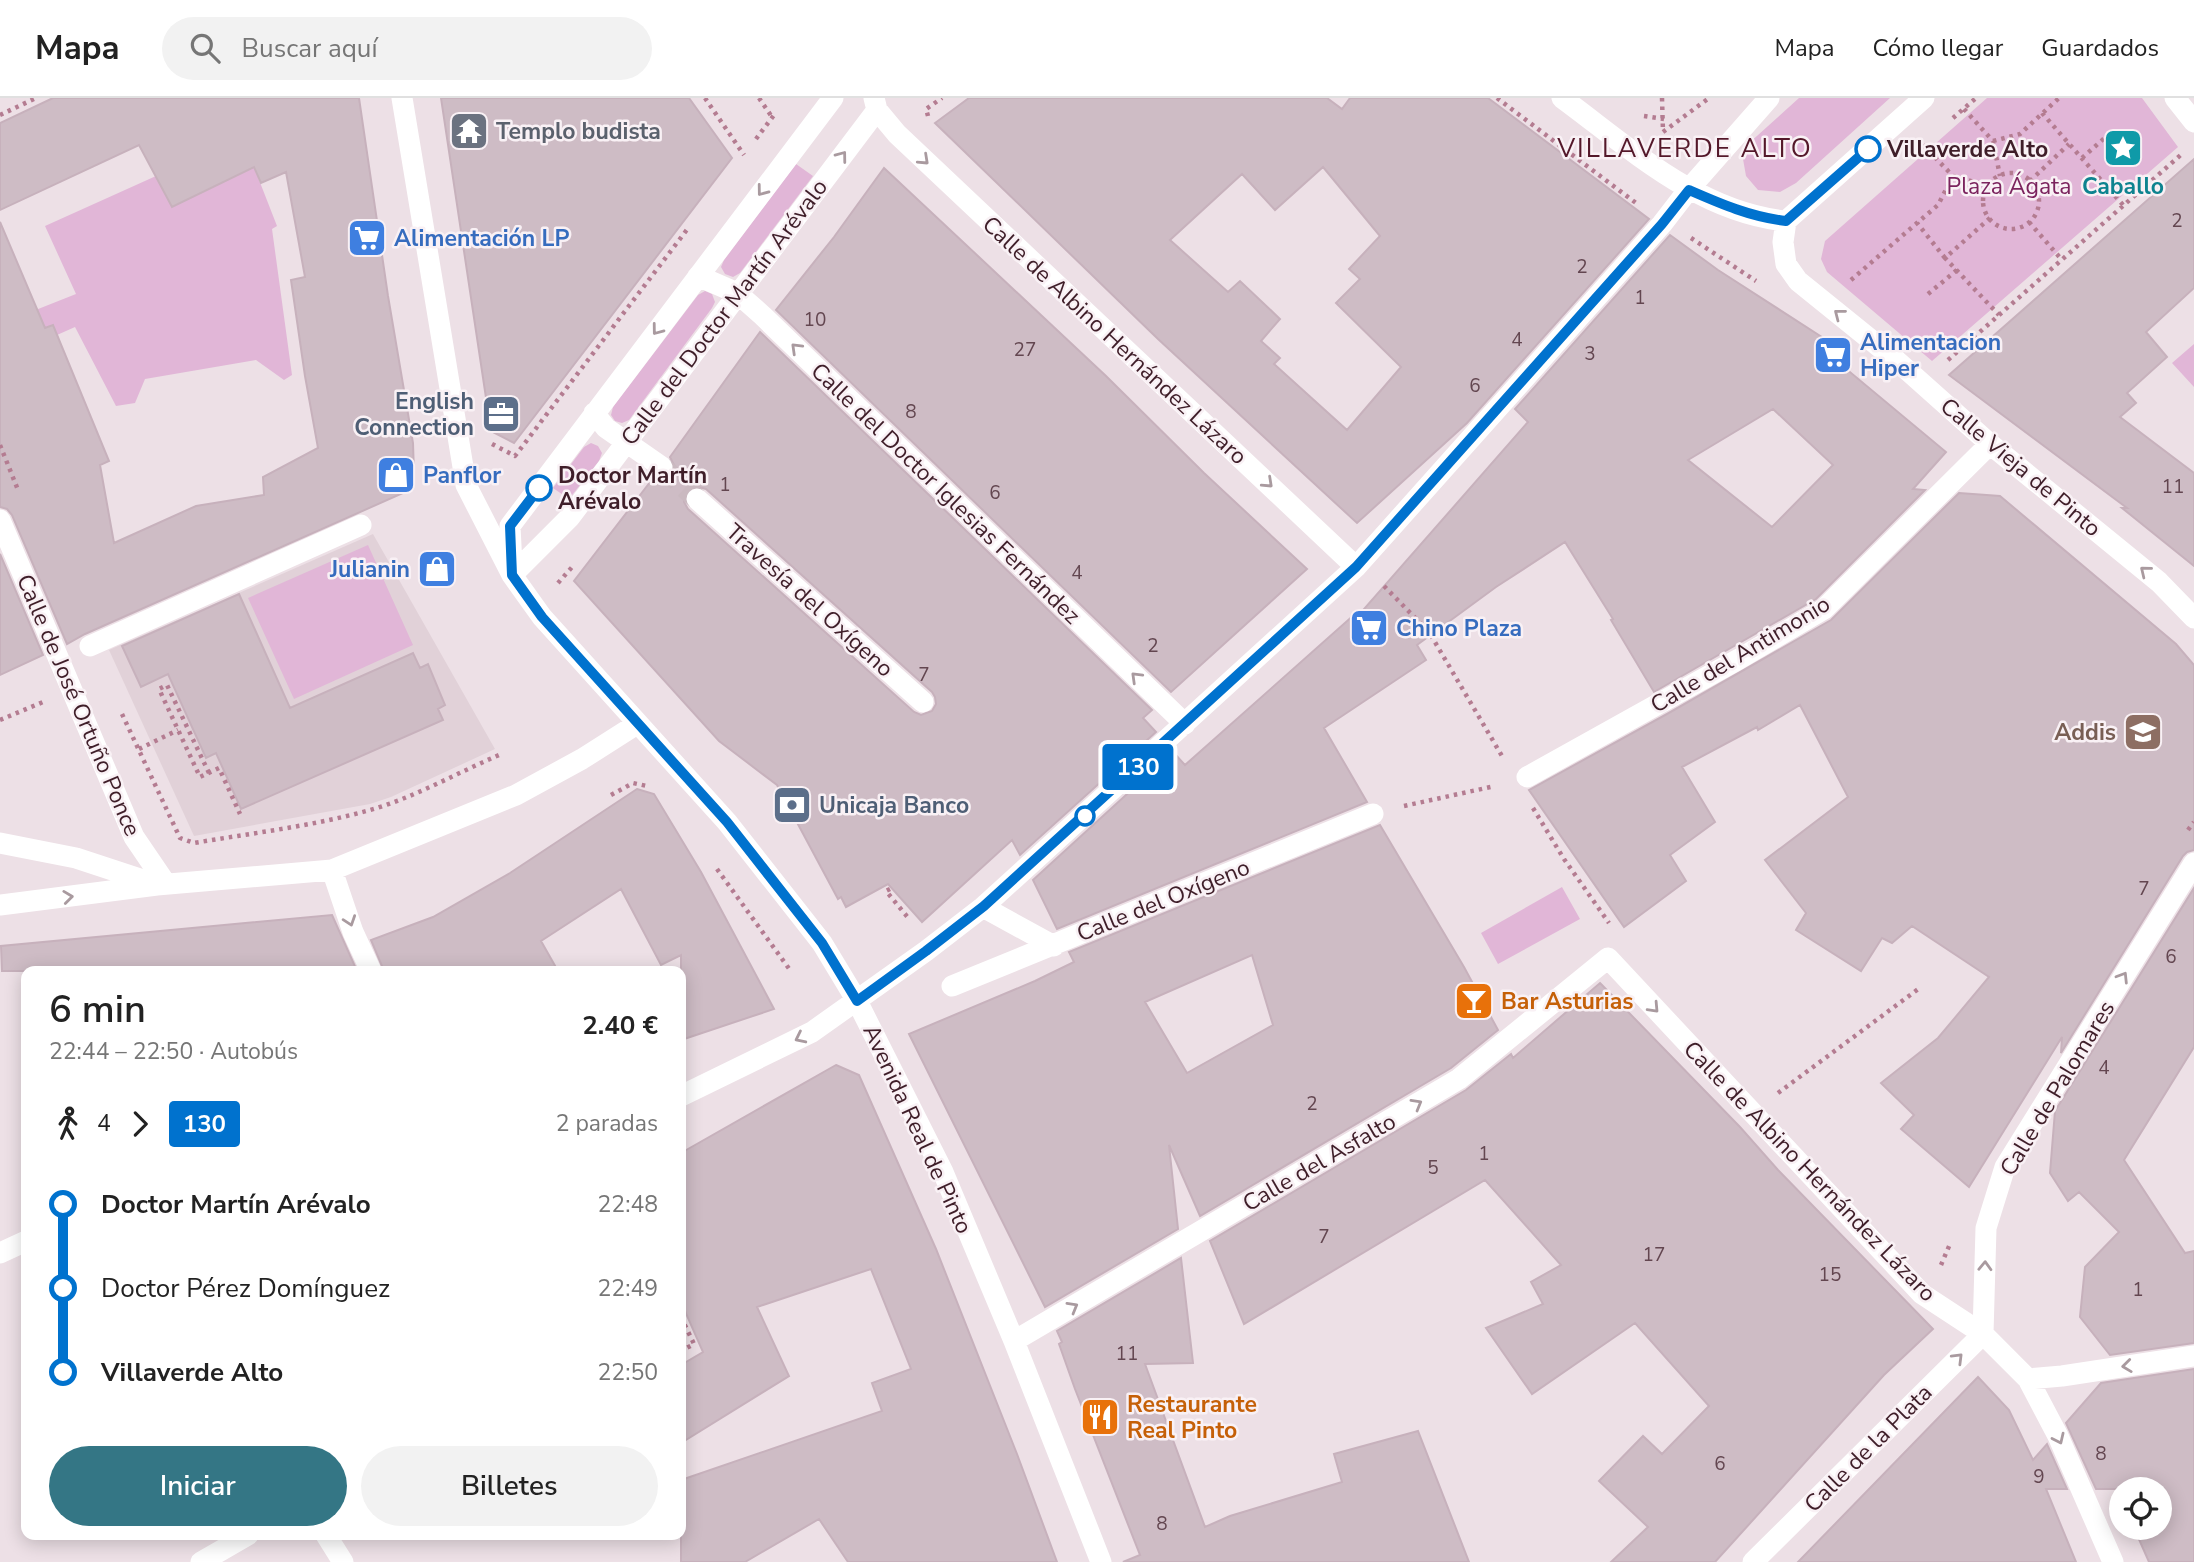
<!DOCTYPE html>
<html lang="es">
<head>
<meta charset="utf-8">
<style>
	body { margin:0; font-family:"Nunito Sans",sans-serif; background:#f2f2f2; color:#222; height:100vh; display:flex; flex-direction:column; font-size:26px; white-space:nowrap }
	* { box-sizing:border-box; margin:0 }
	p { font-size:23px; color:#767676 }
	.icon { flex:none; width:38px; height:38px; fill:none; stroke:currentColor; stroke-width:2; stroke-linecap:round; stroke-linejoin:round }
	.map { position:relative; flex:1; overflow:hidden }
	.panel { position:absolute; left:21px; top:868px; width:665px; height:574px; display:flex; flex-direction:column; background:#fff; border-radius:14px; box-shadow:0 4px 18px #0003 }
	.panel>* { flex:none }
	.badge { padding:0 14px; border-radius:5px; font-size:24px; line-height:46px }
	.buttons { position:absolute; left:2109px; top:1379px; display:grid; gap:14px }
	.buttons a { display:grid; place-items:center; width:63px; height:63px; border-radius:50%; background:#fff; box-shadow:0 4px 18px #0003; font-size:35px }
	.map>.badge { position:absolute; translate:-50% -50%; box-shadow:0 0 0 4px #fff }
	.legs { display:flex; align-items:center; gap:10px; height:77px; padding:0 28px; font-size:23px }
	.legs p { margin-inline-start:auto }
	.headline { display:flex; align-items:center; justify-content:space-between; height:119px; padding:0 28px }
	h1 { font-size:38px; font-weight:600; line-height:52px }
	.cta { display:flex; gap:14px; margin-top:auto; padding:14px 28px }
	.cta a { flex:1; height:80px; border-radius:42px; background:#347685; color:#fff; font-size:28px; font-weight:600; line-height:80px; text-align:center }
	.cta a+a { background:#f2f2f2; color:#222 }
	ul { padding:0 28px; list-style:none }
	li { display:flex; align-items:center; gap:24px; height:84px; font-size:26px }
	li i { display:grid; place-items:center; width:10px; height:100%; margin:0 9px; background:currentColor }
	li i::after { content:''; width:18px; height:18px; margin:-9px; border:5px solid; border-radius:50%; background:#fff }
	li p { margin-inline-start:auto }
	li:first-child i { background:linear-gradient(#0000 50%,currentColor 0) }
	li:last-child i { background:linear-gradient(currentColor 50%,#0000 0) }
	header { display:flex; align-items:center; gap:42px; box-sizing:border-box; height:98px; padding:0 35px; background:#fff; border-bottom:2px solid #e0e0e0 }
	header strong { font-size:33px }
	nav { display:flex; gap:38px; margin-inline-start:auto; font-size:24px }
	.search { width:490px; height:63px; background:#f2f2f2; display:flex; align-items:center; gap:18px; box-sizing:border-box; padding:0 24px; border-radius:38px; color:#767676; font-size:26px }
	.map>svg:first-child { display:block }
	.built { fill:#e1d1d8 }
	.green { fill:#e1b6d7 }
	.building { fill:#cebcc5; stroke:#c7b1bc; stroke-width:2; fill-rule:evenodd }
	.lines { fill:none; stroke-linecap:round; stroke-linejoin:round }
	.minor-tunnel { stroke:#cab9c0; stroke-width:21; stroke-dasharray:21 10; stroke-linecap:butt }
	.path { stroke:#b47c91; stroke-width:4.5; stroke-dasharray:3.5 5; stroke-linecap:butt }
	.minor { stroke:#fff; stroke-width:21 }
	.oneway { stroke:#a99a9f }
	.line-1-casing { stroke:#fff; stroke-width:16 }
	.line-1 { stroke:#0072ce; stroke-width:10 }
	.stop-1-dot { fill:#fff; stroke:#0072ce; stroke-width:3.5 }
	.labels { text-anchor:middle; stroke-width:5; stroke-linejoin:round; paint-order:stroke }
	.number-label { font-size:19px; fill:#634650 }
	.worship-label { font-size:23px; font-weight:bold; fill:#5b616d; stroke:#f9f1f5; text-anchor:start }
	.stop-label { font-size:23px; font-weight:bold; fill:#3f1e29; stroke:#f9f1f5; text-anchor:start }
	.park-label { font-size:23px; fill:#7b235e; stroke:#f9f1f5 }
	.culture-label { font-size:23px; font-weight:bold; fill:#0d838f; stroke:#f9f1f5 }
	.shop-label { font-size:23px; font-weight:bold; fill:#366cbe; stroke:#f9f1f5; text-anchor:start }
	.street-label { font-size:23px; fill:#3f1e29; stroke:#f9f1f5 }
	.service-label { font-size:23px; font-weight:bold; fill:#4e5e75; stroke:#f9f1f5; text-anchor:end }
	.education-label { font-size:23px; font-weight:bold; fill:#785e54; stroke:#f9f1f5; text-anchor:end }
	.food-label { font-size:23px; font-weight:bold; fill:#c56008; stroke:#f9f1f5; text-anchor:start }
	.quarter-label { font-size:26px; letter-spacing:2px; fill:#54182a; stroke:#f9f1f5 }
</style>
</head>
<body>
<header>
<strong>Mapa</strong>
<div class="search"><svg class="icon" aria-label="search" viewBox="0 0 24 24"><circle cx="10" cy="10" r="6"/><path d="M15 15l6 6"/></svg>Buscar aquí</div>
<nav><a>Mapa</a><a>Cómo llegar</a><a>Guardados</a></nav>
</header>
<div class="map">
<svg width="2194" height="1464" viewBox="0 0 2194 1464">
	<rect width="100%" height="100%" fill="#ede0e6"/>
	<path class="built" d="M373,436L495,651L391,699L370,706L194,738L109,552Z"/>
	<path class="green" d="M1799,0H1890L1796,85L1780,94L1758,92L1746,78L1743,61L1748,46Z
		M1987,0H2142L2178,49L1932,263L1827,174L1821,161L1825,143Z
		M796,66L813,78L740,175L733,179L725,176L721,169L724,162Z
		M254,69L277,128L272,131L292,277L284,282L256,262L145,281L135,305L116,308L75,229L57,237L52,227L31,236L23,217L76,196L45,128L156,78L172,108Z
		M705,193L712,196L715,204L712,210L629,322L622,325L615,323L611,317L613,309L698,197Z
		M2194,246V289L2172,265Z
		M591,345L598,348L602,355L599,363L569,401L553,390L584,349Z
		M368,447L413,547L294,601L248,500Z
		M1562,789L1580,821L1498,866L1481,835Z"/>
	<path class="building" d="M53,0H359L388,198L413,345L414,376L403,395L85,536L67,546L12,417L7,411L0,409V124L45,230L53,227L109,363L100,367L114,445L196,408L264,397L263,379L318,350L305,278L291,182L305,179L286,74L261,85L254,69L172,109L139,47L0,112V25Z
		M441,0H689L732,60L514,345L491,333Z
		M969,0H1327L1342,11L1350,0H1488L1649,121L1467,325L1357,425L1158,241L935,25ZM1323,69L1380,138L1349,171L1360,181L1336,205L1401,269L1347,332L1274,266L1280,260L1261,243L1280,221L1240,183L1228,194L1170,142L1242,76L1275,112Z
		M2194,61V190L2146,234L2167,259L2127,295L2136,305L2120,319L2194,375V468L2122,410H2127L1949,277Z
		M884,70L1106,278L1204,375L1307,471L1171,594L776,212L834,139Z
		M1670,137L1718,172L1828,243L1845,258L1839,265L1946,354L1913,391L1925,392L1816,501L1654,594L1611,522L1613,521L1565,444L1496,489L1417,547L1426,562L1324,630L1367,704L1057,831L1033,782L1173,654L1185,667L1355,516L1358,518L1528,324L1515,311ZM1773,311L1833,367L1772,429L1688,362Z
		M760,234L1152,612L1143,620L1156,634L1020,757L1012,742L922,824L888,786L846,809L841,799L838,801L777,687L719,643L574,483L654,379L662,382L672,377L675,369L670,359ZM694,388L706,391L932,594L935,599L936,606L932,613L921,617L914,614L688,411L684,404V398L688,392Z
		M1959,395L2000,398L2176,546L2194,567V752L2187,754L2183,758L2061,955L2062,939L1969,1089L1901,1031L1914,1017L1881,985L1938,940L1989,879L1912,828L1892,845L1882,840L1861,873L1796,832L1806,815L1765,762L1848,699L1800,607L1758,632L1757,629L1682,669L1715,724L1670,757L1686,783L1624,829L1529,692L1667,616L1831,522Z
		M0,456L43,557L0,577Z
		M239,496L290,610L413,555L420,570L428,566L445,607L438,611L443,622L241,711L216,655L206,660L168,576L141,589L122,548Z
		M637,691L654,696L701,774L774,911L681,942V857L661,867L621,791L541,843L558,873H384L371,842L433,819L510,775Z
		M1380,727L1464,869L1498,932L1451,970L1200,1118L1169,1047L1178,1131L1045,1209L909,936L1035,883L1074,864L1069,854ZM1252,857L1273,927L1187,975L1145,904Z
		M2194,790V949L2124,1062L2185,1155L2194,1153V1245L2110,1257L2080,1219L2085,1169L2119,1134L2079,1094L2068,1103L2050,1075L2055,1013Z
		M332,817L357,873H2L1,848Z
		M1600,885L1740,1029L1778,1072L1933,1231L1884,1277L1715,1464H1611L1648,1429L1599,1383L1643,1338L1662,1356L1709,1308L1635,1225L1532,1296L1486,1230L1543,1206L1531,1184L1561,1167L1485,1082L1244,1226L1210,1143L1466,992L1511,956L1513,960Z
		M836,967L859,977L936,1151L1017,1356L1057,1464H848L819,1421L745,1464H681V1382L882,1313L872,1285L911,1271L871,1171L757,1209L789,1278L681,1345V1267L703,1254L681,1204V1055Z
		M1181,1160L1193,1265L1145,1266L1205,1429L1230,1418L1342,1384L1334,1356L1418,1333L1469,1464H1123L1140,1457L1075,1291L1059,1246L1062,1244L1057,1233Z
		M2194,1271V1464H2149L2134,1430H2160V1391H2121V1399L2118,1391H2096L2066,1325L2101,1285Z
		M1978,1279L2009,1312L2033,1362L2047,1346L2067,1391H2046L2076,1464H1798Z"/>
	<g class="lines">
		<path class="minor-tunnel" d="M662,369L697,401"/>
		<path class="path" d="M705,0L744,57
			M759,0L772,19
			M1497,0L1636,105
			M1662,0L1663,34
			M1964,11L1993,43L2000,78
			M2042,15L2123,107
			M0,17L36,0
			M928,18L926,11L942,0
			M1644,18L1664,21
			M1953,20L1976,0
			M1663,34L1709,0
			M756,41L774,17
			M1993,43L2020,36L2059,0
			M1923,47L1953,78L1989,88
			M2082,60L2108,37
			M1983 103a28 28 0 1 1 56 0a28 28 0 1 1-56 0Z
			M2030,83L2069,46
			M1990,120L1945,160L1999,217
			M2029,124L2062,162
			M1691,140L1756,183
			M1945,160L1917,125L1938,107L1953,78
			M1851,182L1917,125
			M1928,196L1957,172
			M1948,262L2183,55
			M492,346L515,358L689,129
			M0,347L18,392
			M558,485L573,468
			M1384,488L1429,534L1502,658
			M122,616L180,740L194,745C253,735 313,728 370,712C413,700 457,675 499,657
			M0,622L43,604
			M139,651L178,632
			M209,675L167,587L159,591L200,679L219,670L240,716
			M611,697L633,685L647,688
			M1404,708L1495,688
			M1533,710L1564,761L1609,825
			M2188,732L2194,724
			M717,771L790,872
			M890,791L886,793L910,822
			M1778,995L1921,889
			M1941,1167L1950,1146
			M681,1219L694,1246L681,1253"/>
		<path class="minor" d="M402,0L466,387L512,477L542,519L727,724L822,845L857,903L943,1074L1014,1243L1101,1464
			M874,0L877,12L897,36L1356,469
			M1562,0C1630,50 1698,114 1786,123L1924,0
			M2175,0L2194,24
			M1786,123L1783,144L1786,166L1798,183L1897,263L1990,346L2159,484L2194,520
			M698,178L737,195L763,218L1185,626
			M594,315L606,330L662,369
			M697,401L923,604
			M0,422L134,739L166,786
			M512,468L510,428L833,0
			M512,477L570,419L877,12
			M90,548L361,427
			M1527,679L1739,561L1824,511L1990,346
			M0,745L76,760L152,785
			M332,772L353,834L371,873
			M0,807L157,787L332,772L516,697L582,661L637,626
			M983,809L1054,848
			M952,888L1373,716
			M681,998L812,934L926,853L983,809L1356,469L1662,126L1689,91L1769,0
			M0,1155L26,1143
			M1983,1236L1986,1130L2005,1069L2194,765
			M1014,1243L1459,981L1608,860L1922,1196L1983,1236L2028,1281L2058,1338L2113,1464
			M2028,1281L2062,1278L2194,1258
			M326,1437L343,1464
			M201,1464L248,1437
			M1753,1464L1983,1236"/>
	</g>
	<defs><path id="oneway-chevron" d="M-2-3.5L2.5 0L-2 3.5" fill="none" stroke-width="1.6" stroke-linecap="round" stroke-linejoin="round" transform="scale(1.75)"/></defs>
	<g class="oneway">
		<use href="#oneway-chevron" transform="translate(842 58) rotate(-53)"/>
		<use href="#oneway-chevron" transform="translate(924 62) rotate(43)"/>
		<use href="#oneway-chevron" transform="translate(762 93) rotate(127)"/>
		<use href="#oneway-chevron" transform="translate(1839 216) rotate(-142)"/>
		<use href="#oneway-chevron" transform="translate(657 232) rotate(127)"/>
		<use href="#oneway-chevron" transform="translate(796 250) rotate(-136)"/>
		<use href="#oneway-chevron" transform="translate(1268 385) rotate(43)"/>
		<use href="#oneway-chevron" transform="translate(2145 473) rotate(-141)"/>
		<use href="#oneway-chevron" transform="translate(1136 579) rotate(-136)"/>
		<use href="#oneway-chevron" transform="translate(68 799) rotate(-7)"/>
		<use href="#oneway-chevron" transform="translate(350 823) rotate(71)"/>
		<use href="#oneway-chevron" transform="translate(2123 879) rotate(-58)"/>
		<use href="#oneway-chevron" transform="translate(1654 910) rotate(47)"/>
		<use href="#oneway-chevron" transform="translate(800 940) rotate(154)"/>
		<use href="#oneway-chevron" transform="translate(1417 1006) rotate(-30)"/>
		<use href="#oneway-chevron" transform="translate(1985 1168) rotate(-88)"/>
		<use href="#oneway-chevron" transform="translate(1073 1209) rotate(-30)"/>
		<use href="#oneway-chevron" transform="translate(1958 1260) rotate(-45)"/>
		<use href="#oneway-chevron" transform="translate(2127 1268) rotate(173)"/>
		<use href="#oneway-chevron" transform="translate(2059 1341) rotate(65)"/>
	</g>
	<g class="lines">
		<g class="line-1-casing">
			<path id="line-1" d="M539,390L510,428L512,477L542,519L727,724L822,845L857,903L926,853L984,808L1356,469L1662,126L1689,92C1721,106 1751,119 1786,123L1868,51"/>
		</g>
		<use href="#line-1" class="line-1"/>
	</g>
	<defs>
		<g id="temple-square" transform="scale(2.0125)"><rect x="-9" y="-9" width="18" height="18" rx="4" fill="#6b7280" stroke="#f9f1f5"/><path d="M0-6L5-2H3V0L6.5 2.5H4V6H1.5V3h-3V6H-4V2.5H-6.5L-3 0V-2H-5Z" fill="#fff"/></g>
		<g id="sight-square" transform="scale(2.0125)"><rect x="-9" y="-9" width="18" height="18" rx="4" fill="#0f9aa8" stroke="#f9f1f5"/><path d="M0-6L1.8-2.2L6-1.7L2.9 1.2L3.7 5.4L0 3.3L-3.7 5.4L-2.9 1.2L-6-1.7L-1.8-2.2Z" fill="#fff"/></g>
		<g id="supermarket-square" transform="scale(2.0125)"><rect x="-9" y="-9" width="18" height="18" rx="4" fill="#3f7fe0" stroke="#f9f1f5"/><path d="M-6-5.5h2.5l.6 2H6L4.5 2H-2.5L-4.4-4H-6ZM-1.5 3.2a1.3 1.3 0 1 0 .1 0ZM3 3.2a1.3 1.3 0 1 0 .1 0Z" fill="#fff"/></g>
		<g id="office-square" transform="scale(2.0125)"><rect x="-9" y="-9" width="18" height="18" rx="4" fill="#5c6f8a" stroke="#f9f1f5"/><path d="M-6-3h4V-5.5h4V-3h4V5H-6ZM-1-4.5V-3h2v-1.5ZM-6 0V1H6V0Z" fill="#fff"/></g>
		<g id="shop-square" transform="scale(2.0125)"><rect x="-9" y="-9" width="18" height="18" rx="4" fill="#3f7fe0" stroke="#f9f1f5"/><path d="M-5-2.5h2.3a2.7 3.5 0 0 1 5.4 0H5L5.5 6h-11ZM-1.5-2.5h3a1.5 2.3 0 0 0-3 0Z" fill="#fff"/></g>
		<g id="school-square" transform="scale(2.0125)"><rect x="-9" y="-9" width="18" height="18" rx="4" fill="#8d6e63" stroke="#f9f1f5"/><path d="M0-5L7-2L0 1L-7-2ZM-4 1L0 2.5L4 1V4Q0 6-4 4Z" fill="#fff"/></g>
		<g id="bank-square" transform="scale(2.0125)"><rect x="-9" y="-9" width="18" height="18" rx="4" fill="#5c6f8a" stroke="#f9f1f5"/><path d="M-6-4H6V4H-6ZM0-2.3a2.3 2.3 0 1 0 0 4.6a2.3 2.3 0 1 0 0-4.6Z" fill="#fff"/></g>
		<g id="bar-square" transform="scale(2.0125)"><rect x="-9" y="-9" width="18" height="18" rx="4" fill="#e8710a" stroke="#f9f1f5"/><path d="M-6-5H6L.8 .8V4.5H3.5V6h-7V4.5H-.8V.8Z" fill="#fff"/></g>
		<g id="restaurant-square" transform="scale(2.0125)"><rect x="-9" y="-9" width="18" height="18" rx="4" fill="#e8710a" stroke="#f9f1f5"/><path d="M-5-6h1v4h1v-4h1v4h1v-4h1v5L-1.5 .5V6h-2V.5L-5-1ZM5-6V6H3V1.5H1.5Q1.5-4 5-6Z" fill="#fff"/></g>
	</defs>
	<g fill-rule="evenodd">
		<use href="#temple-square" x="469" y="33"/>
		<use href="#sight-square" x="2123" y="50"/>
		<use href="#supermarket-square" x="367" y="140"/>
		<use href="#supermarket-square" x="1833" y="257"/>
		<use href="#office-square" x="501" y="316"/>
		<use href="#shop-square" x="396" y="377"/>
		<use href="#shop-square" x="437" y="471"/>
		<use href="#supermarket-square" x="1369" y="530"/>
		<use href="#school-square" x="2143" y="634"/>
		<use href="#bank-square" x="792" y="707"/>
		<use href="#bar-square" x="1474" y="903"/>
		<use href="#restaurant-square" x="1100" y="1319"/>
	</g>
	<g class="stop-1-dot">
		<circle cx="1868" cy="51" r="12"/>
		<circle cx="539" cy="390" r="12"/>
		<circle cx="1085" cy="718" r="9"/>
	</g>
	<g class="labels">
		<g class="number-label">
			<text x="2177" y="129">2</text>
			<text x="1582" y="175">2</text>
			<text x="1640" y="206">1</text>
			<text x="815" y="228">10</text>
			<text x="1517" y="248">4</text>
			<text x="1025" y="258">27</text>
			<text x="1590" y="262">3</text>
			<text x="1475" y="294">6</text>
			<text x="911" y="320">8</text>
			<text x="725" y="393">1</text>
			<text x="2173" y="395">11</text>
			<text x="995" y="401">6</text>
			<text x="1077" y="481">4</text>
			<text x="1153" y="554">2</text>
			<text x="924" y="583">7</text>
			<text x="2144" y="797">7</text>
			<text x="2171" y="865">6</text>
			<text x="2104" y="976">4</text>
			<text x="1312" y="1012">2</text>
			<text x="1484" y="1062">1</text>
			<text x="1433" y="1076">5</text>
			<text x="1324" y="1145">7</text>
			<text x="1654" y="1163">17</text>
			<text x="1830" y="1183">15</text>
			<text x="2138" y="1198">1</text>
			<text x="1127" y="1262">11</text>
			<text x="2101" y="1362">8</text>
			<text x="1720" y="1372">6</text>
			<text x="2039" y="1385">9</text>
			<text x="1162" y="1432">8</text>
		</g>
		<g class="worship-label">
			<text x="496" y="41">Templo budista</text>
		</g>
		<g class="stop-label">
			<text x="1887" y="59">Villaverde Alto</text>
			<text x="558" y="385">Doctor Martín<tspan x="558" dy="26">Arévalo</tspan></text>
		</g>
		<g class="park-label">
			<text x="2009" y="96">Plaza Ágata</text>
		</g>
		<g class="culture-label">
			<text x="2123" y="96">Caballo</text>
		</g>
		<g class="shop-label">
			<text x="394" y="148">Alimentación LP</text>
			<text x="1860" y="252">Alimentacion<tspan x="1860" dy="26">Hiper</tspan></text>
			<text x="423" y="385">Panflor</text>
			<text x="410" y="479" text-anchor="end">Julianin</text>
			<text x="1396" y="538">Chino Plaza</text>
		</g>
		<g class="street-label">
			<text transform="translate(724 214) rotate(-53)" y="8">Calle del Doctor Martín Arévalo</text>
			<text transform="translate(1115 242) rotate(43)" y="8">Calle de Albino Hernández Lázaro</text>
			<text transform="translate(2021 369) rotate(40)" y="8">Calle Vieja de Pinto</text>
			<text transform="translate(946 395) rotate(44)" y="8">Calle del Doctor Iglesias Fernández</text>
			<text transform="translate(810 502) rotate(42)" y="8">Travesía del Oxígeno</text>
			<text transform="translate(1740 556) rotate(-31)" y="8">Calle del Antimonio</text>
			<text transform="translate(79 607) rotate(67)" y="8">Calle de José Ortuño Ponce</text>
			<text transform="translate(1163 802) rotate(-22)" y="8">Calle del Oxígeno</text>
			<text transform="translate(2057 990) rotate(-59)" y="8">Calle de Palomares</text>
			<text transform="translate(918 1031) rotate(65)" y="8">Avenida Real de Pinto</text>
			<text transform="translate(1319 1064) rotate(-30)" y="8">Calle del Asfalto</text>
			<text transform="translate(1810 1073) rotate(46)" y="8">Calle de Albino Hernández Lázaro</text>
			<text transform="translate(1868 1350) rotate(-45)" y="8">Calle de la Plata</text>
		</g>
		<g class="service-label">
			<text x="474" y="311">English<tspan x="474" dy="26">Connection</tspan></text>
			<text x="819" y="715" text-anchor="start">Unicaja Banco</text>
		</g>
		<g class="education-label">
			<text x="2116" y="642">Addis</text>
		</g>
		<g class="food-label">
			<text x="1501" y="911">Bar Asturias</text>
			<text x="1127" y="1314">Restaurante<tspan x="1127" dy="26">Real Pinto</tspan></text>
		</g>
		<g class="quarter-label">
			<text x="1685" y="59">VILLAVERDE ALTO</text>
		</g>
	</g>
</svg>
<div class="buttons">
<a><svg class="icon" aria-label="locate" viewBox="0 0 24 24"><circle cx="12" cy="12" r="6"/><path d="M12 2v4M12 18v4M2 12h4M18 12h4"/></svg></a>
</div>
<b class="badge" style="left:1138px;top:669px;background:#0072ce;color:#fff">130</b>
<section class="panel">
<div class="headline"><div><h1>6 min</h1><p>22:44 – 22:50 · Autobús</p></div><b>2.40 €</b></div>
<div class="legs"><svg class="icon" aria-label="walk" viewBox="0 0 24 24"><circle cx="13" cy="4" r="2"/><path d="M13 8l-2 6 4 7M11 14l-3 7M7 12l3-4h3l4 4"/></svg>4<svg class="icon" aria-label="forward" viewBox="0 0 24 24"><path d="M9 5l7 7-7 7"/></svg><b class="badge" style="background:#0072ce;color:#fff">130</b><p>2 paradas</p></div>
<ul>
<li><i style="color:#0072ce"></i><b>Doctor Martín Arévalo</b><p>22:48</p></li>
<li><i style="color:#0072ce"></i><span>Doctor Pérez Domínguez</span><p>22:49</p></li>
<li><i style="color:#0072ce"></i><b>Villaverde Alto</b><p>22:50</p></li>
</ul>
<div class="cta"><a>Iniciar</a><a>Billetes</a></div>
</section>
</div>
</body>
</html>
